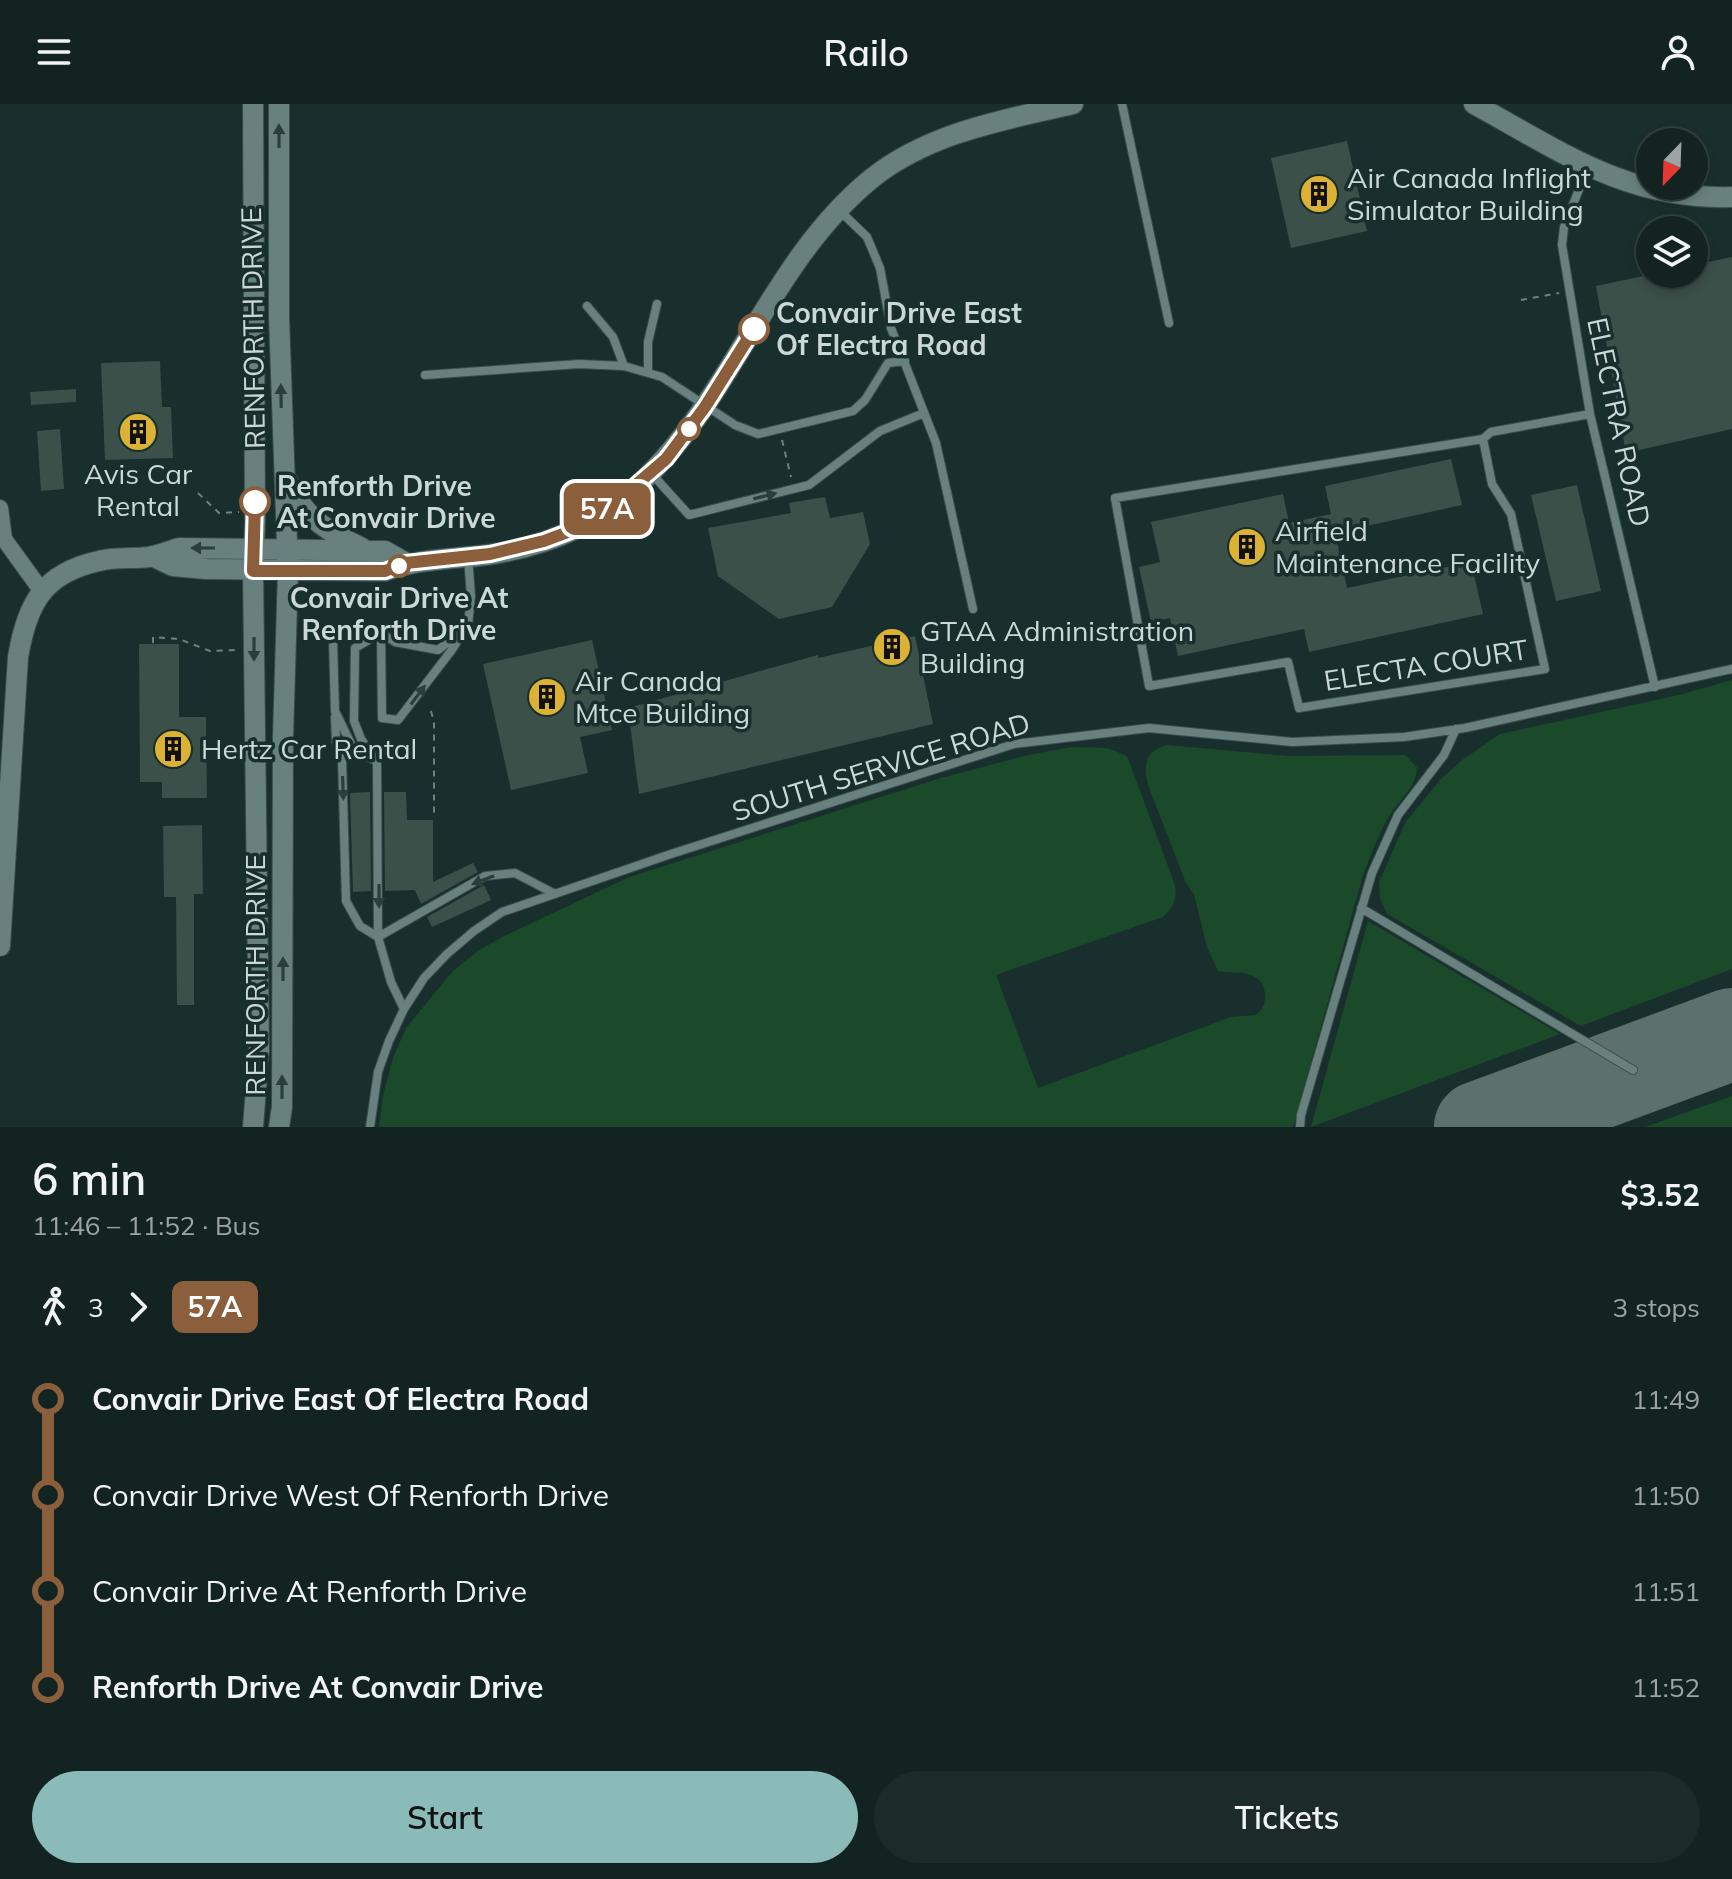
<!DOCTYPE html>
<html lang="en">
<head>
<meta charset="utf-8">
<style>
	body { margin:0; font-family:Mulish,sans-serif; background:#1c2b2a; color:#f1f3f6; height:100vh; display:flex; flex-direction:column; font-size:30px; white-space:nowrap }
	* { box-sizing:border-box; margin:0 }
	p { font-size:26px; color:#9da4a5 }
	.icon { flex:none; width:44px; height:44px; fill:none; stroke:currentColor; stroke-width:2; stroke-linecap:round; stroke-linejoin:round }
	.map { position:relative; height:1023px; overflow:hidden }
	.side { display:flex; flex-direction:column; background:#132322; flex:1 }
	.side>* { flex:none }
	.badge { padding:0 16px; border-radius:12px; font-size:28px; line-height:52px }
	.needle { width:52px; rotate:203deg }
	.fabs { position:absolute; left:1636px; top:24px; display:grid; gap:16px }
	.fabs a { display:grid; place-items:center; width:72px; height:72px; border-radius:50%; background:#132322; box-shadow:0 4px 12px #0003,0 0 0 2px #324040; font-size:40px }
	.map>.badge { position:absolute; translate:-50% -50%; box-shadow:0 0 0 4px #fff }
	.legs { display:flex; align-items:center; gap:12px; height:88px; padding:0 32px; font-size:26px }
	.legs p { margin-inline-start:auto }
	.headline { display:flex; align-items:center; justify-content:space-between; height:136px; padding:0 32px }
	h1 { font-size:44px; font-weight:600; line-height:60px }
	.action { display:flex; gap:16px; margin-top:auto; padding:16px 32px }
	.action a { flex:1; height:92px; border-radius:48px; background:#8bbbb9; color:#111; font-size:32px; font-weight:600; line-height:92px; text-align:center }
	.action a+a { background:#1c2b2a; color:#f1f3f6 }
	ul { padding:0 32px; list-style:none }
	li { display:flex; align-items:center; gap:28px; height:96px; font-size:30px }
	li i { display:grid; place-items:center; width:12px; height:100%; margin:0 10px; background:currentColor }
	li i::after { content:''; width:20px; height:20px; margin:-10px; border:6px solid; border-radius:50%; background:#132322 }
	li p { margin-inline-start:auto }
	li:first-child i { background:linear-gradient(#0000 50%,currentColor 0) }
	li:last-child i { background:linear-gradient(currentColor 50%,#0000 0) }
	header { display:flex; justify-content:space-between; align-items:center; height:104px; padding:0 32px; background:#132322; font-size:36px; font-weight:600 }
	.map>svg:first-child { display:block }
	.green { fill:#1a4a29 }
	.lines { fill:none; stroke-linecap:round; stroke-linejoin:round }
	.taxiway { stroke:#5c706e; stroke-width:36 }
	.runway { stroke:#5c706e; stroke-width:92 }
	.building { fill:#3b5049 }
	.lane-casing { stroke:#3a4d4d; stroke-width:10 }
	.street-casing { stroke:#3a4d4d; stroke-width:18 }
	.secondary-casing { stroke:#3a4d4d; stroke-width:22 }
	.path { stroke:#6f8180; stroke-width:2; stroke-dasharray:6 6; stroke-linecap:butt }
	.lane { stroke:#68817f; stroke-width:8 }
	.street { stroke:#68817f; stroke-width:16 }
	.secondary { stroke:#68817f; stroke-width:20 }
	.oneway { fill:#293f3e }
	.line-1-casing { stroke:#fff; stroke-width:18 }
	.line-1 { stroke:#8b5e3c; stroke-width:12 }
	.stop-1-dot { fill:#fff; stroke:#8b5e3c; stroke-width:4 }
	.labels { text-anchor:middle; stroke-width:7; stroke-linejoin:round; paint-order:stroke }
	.poi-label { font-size:28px; fill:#cad8d7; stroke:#192f2e; text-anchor:start }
	.stop-label { font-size:28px; font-weight:bold; fill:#cad8d7; stroke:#192f2e; text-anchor:start }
	.street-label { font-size:28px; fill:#cad8d7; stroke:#192f2e }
</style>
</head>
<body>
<header><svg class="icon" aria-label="menu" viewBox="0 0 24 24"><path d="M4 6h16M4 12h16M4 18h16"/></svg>Railo<svg class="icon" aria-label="person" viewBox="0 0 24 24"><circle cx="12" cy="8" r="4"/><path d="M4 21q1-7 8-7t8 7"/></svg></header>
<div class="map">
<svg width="1732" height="1023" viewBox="0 0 1732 1023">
	<rect width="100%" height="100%" fill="#192f2e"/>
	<path class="green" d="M1732,576V865L1581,922L1387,810L1380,794L1379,778L1405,719L1440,676L1462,656L1500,630L1679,591Z
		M1167,641L1288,652L1405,651L1417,663C1417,683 1399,696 1390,711C1378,731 1370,753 1362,775L1293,1023H379L383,992L393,954L406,924L453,867L478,847L502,833L629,773L941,674L1028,651L1072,643L1108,644L1127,652L1175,781C1177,795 1174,803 1163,813L996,871L1038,984L1231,913L1256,911C1263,905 1266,898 1265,889C1261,864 1236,870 1218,867L1207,843L1194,790L1186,779L1148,681C1143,662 1145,647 1167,641Z
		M1368,817L1560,930L1311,1023Z
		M1732,992V1023H1645Z"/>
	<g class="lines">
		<path class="taxiway" d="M1515,1023L1559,993"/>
		<path class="runway" d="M1480,1023L1732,930"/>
	</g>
	<path class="building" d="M1347,37L1367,127L1291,144L1271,54Z
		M1732,153V325L1626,349L1596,182L1653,170H1694V161Z
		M160,257L162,303H171L173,354L105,356L101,259Z
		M76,285V298L31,301L30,288Z
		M60,325L64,385L41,387L37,327Z
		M1451,355L1462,401L1335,429L1347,484L1471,458L1483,510L1309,548L1304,525L1178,552L1170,514L1151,518L1139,463L1160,458L1151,418L1283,390L1289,419L1331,410L1325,382Z
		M1577,381L1601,487L1556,497L1531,391Z
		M825,393L830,414L863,408L870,440L832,503L779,515L718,472L708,424L791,409L789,399Z
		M915,532L933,620L639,690L628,604L818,551V554Z
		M592,536L612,626L580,633L588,669L511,686L483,560Z
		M139,540H179V613H206L207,694H162V678H140Z
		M370,688L371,787L353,788L350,689Z
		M384,688H406L407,716H433V778L473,759L478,768L421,800L415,786L385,787Z
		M202,721L203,790H194V901H177L176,793H164L163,722Z
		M484,781L491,796L432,823L427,813Z"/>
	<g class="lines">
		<g class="lane-casing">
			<path id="lane" d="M1122,0L1169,219
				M1588,63L1564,123L1562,141L1590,310L1655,583
				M839,106L867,133L880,164L891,224L936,339L973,505
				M587,202L613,233L624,262
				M648,268V238L657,200
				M425,271L579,260L624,262L662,273L735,321L758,330L853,307L865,296L888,259L905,257
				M1483,335L1492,380L1511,410L1545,565L1299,604L1288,558L1149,582L1115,394L1483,335L1491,328L1590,310
				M652,370L689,411L809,381L880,327L924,309
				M335,613L336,637L342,655L346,797L360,822L378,833
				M374,656L354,646L335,607L333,537L337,527L381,529L395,538L438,546L457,531
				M1361,804L1633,966
				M378,833L485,772L515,769L555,790
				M404,905L391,878L378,833L377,658L361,635L354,617L355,544L381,529L382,614L398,616L451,547L468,521L471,492L468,453
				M370,1023L378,968L389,937L404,905L424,874L447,850L474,827L502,808L671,750L1014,640L1149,624L1292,638L1404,633L1465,624L1732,565
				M1300,1023L1301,1011L1372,769L1398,711L1444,651L1456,625"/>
		</g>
		<g class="street-casing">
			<path id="street" d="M0,404L4,435L41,486"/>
		</g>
		<g class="secondary-casing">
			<path id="secondary" d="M1474,0C1562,48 1627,96 1732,93
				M285,373C291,382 295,392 301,400C317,422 338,432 362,444
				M152,452L173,462L206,465L385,467C417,455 452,455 486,451C524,446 567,433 600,411C725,329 757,168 871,75C928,29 1003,16 1073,0
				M0,842L18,553C27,500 43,469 99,457C115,453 133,455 149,453C159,451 169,447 179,444L385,447L406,459
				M253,1023L259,946L253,467L255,418L253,0
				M279,1023L282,1003L283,633L288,467L279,213V0"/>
		</g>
		<path class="path" d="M1521,196L1559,189
			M782,336L791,373
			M198,389L219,409L239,408
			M153,539V533L179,535L210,547L235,546
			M431,607L434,618V713"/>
		<use href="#lane" class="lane"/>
		<use href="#street" class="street"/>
		<use href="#secondary" class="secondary"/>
	</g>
	<defs><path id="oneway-solid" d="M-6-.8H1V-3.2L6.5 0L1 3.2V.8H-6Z" transform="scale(2)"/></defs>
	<g class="oneway">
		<use href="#oneway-solid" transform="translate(279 32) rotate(-90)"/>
		<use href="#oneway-solid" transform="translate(281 292) rotate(-91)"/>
		<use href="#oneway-solid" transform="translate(765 392) rotate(-14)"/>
		<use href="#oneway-solid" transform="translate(203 444) rotate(180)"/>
		<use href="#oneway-solid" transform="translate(254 545) rotate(90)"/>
		<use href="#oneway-solid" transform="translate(418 591) rotate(-53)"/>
		<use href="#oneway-solid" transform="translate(343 684) rotate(88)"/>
		<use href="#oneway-solid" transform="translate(483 776) rotate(159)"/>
		<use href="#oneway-solid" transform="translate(379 792) rotate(90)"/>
		<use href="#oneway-solid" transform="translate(283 865) rotate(-90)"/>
		<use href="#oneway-solid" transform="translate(282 983) rotate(-90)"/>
	</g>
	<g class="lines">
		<g class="line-1-casing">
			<path id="line-1" d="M255,398L253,467H385L406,459L490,450L544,437L576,425L601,411L666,355L705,303L754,225"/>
		</g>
		<use href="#line-1" class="line-1"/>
	</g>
	<defs>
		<g id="building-disc" transform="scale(2)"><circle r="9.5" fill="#dbb233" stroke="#192f2e"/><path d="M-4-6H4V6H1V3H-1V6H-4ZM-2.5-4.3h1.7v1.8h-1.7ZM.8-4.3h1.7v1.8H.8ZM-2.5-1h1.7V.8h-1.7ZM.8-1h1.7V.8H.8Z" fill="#111"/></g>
	</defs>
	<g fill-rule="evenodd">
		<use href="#building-disc" x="1319" y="90"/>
		<use href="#building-disc" x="138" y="328"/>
		<use href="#building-disc" x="1247" y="443"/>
		<use href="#building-disc" x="892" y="543"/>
		<use href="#building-disc" x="547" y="593"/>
		<use href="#building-disc" x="173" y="645"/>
	</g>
	<g class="stop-1-dot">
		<circle cx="754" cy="225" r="14"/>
		<circle cx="689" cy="325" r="10"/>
		<circle cx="255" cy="398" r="14"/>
		<circle cx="399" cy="462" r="10"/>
	</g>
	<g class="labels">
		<g class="poi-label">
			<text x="1347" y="84">Air Canada Inflight<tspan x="1347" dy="32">Simulator Building</tspan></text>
			<text x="138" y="380" text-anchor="middle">Avis Car<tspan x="138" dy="32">Rental</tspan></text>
			<text x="1275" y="437">Airfield<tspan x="1275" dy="32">Maintenance Facility</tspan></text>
			<text x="920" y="537">GTAA Administration<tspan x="920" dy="32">Building</tspan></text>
			<text x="575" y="587">Air Canada<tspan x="575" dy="32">Mtce Building</tspan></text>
			<text x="201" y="655">Hertz Car Rental</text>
		</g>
		<g class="stop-label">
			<text x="776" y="219">Convair Drive East<tspan x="776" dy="32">Of Electra Road</tspan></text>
			<text x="277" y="392">Renforth Drive<tspan x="277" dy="32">At Convair Drive</tspan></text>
			<text x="399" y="504" text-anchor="middle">Convair Drive At<tspan x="399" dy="32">Renforth Drive</tspan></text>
		</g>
		<g class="street-label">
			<text transform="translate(253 224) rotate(-91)" y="10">RENFORTH DRIVE</text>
			<text transform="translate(1619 318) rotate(78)" y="10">ELECTRA ROAD</text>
			<text transform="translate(1426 561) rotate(-9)" y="10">ELECTA COURT</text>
			<text transform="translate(881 663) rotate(-17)" y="10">SOUTH SERVICE ROAD</text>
			<text transform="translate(255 871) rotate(-90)" y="10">RENFORTH DRIVE</text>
		</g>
	</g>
</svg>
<div class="fabs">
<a><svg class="needle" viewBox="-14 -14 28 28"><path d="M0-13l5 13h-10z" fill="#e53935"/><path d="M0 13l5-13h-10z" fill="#9da4a5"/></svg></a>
<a><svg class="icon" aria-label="layers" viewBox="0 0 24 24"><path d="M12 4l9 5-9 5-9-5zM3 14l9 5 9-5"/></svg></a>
</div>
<b class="badge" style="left:607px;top:405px;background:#8b5e3c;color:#fff">57A</b>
</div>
<section class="side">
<div class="headline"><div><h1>6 min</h1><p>11:46 – 11:52 · Bus</p></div><b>$3.52</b></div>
<div class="legs"><svg class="icon" aria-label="walk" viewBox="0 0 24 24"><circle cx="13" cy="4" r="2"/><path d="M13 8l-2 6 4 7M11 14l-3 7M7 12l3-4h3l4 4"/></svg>3<svg class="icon" aria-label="forward" viewBox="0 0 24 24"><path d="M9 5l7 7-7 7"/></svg><b class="badge" style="background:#8b5e3c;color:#fff">57A</b><p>3 stops</p></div>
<ul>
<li><i style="color:#8b5e3c"></i><b>Convair Drive East Of Electra Road</b><p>11:49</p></li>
<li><i style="color:#8b5e3c"></i><span>Convair Drive West Of Renforth Drive</span><p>11:50</p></li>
<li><i style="color:#8b5e3c"></i><span>Convair Drive At Renforth Drive</span><p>11:51</p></li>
<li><i style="color:#8b5e3c"></i><b>Renforth Drive At Convair Drive</b><p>11:52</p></li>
</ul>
<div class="action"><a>Start</a><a>Tickets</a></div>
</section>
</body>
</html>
